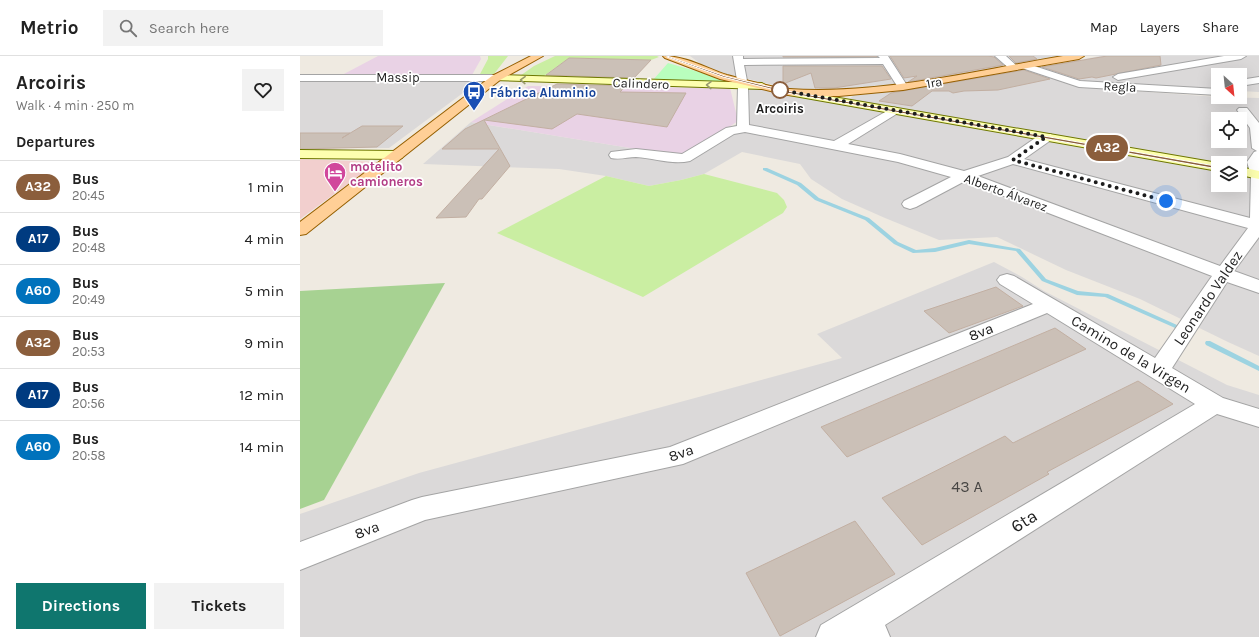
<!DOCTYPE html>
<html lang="en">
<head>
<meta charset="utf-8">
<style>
	body { margin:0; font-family:Karla,sans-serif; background:#f2f2f2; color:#222; height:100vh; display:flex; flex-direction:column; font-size:15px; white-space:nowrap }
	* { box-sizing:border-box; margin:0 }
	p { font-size:13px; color:#767676 }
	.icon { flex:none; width:22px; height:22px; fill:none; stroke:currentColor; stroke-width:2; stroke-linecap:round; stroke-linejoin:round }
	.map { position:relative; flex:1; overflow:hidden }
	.side { display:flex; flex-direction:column; background:#fff; width:300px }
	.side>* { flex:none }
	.badge { padding:0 8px; border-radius:13px; font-size:14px; line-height:26px }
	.needle { width:26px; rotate:153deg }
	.buttons { position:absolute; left:911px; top:12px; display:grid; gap:8px }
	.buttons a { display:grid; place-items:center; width:36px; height:36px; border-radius:0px; background:#fff; box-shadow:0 4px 16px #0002; font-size:20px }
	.you { position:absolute; width:20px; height:20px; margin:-10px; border:3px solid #fff; border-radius:50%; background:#1a73e8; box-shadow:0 0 0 6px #1a73e833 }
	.map>.badge { position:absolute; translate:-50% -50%; box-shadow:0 0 0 2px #fff }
	h2 { padding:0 16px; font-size:15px; line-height:36px }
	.round { display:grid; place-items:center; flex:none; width:42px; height:42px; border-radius:0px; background:#f2f2f2 }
	.headline { display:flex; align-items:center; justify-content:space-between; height:68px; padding:0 16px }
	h1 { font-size:19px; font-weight:700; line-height:30px }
	.button { display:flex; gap:8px; margin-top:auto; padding:8px 16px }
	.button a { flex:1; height:46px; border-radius:0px; background:#0f766e; color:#fff; font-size:16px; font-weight:700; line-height:46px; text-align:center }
	.button a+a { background:#f2f2f2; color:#222 }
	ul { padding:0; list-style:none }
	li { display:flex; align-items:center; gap:12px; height:52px; padding:0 16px; border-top:1px solid #e0e0e0 }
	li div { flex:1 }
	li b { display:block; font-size:15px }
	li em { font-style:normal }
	li .badge { min-width:44px; font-weight:700; text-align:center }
	header { display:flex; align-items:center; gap:24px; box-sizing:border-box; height:56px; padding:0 20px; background:#fff; border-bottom:1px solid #e0e0e0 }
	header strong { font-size:19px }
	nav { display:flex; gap:22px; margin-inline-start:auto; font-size:14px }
	.search { width:280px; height:36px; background:#f2f2f2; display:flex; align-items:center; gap:10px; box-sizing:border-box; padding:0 14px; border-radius:0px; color:#767676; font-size:15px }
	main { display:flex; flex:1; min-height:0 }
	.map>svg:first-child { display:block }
	.residential { fill:#dbd9d9; fill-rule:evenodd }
	.commercial { fill:#f2cfce }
	.industrial { fill:#e9d2e5 }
	.grass { fill:#caeea2 }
	.forest { fill:#a7d292 }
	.park { fill:#b9febd }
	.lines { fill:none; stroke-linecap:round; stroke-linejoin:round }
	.stream { fill:#9dd3e1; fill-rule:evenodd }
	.building { fill:#cbc0b7; stroke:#c2afa2 }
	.street-casing { stroke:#a4a4a4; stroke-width:2 }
	.secondary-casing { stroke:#6e7700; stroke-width:2 }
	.primary-casing { stroke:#955f00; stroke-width:2 }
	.street { fill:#fff; fill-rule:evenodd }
	.secondary { fill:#fdffaf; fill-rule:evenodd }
	.primary { fill:#ffcf96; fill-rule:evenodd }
	.oneway { stroke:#98996d }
	.line { fill:#8b5e3c; stroke:#fff }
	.walk { stroke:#1d1d1d; stroke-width:4; stroke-dasharray:0 7.2 }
	.stop-dot { fill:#fff; stroke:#8b5e3c; stroke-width:2 }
	.labels { text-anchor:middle; stroke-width:3.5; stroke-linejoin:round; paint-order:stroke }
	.far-street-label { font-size:13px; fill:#1d1d1d; stroke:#fff }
	.far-transit-label { font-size:13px; font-weight:bold; fill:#164399; stroke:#fff; text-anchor:start }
	.far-stop-label { font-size:13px; font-weight:bold; fill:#1d1d1d; stroke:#fff }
	.far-hotel-label { font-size:13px; font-weight:bold; fill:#b23c85; stroke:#fff; text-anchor:start }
	.street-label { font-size:15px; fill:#1d1d1d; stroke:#fff }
	.near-number-label { font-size:16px; fill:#484644 }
	.near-street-label { font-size:18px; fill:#1d1d1d; stroke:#fff }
</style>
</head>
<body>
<header>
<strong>Metrio</strong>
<div class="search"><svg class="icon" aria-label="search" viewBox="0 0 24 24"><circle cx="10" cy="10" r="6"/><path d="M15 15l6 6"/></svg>Search here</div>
<nav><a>Map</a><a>Layers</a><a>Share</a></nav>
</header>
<main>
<section class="side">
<div class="headline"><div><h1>Arcoiris</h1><p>Walk · 4 min · 250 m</p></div><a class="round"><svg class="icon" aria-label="heart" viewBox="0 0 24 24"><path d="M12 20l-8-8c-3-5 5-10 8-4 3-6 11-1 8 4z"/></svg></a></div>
<h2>Departures</h2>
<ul>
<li><span class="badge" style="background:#8b5e3c;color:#fff">A32</span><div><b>Bus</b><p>20:45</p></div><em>1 min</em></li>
<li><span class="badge" style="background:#003b80;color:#fff">A17</span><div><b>Bus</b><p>20:48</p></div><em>4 min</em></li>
<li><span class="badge" style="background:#0072bc;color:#fff">A60</span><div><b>Bus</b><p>20:49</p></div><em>5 min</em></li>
<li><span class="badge" style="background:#8b5e3c;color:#fff">A32</span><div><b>Bus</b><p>20:53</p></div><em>9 min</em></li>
<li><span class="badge" style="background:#003b80;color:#fff">A17</span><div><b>Bus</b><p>20:56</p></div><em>12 min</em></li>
<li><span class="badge" style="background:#0072bc;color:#fff">A60</span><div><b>Bus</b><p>20:58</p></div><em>14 min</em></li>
</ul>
<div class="button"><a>Directions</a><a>Tickets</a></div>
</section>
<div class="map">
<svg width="959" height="581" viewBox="0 0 959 581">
	<rect width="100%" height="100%" fill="#efeae1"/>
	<path class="residential" d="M390,0H766L614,27L561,33L515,35L490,33L427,18L405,11Z
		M800,0H959V36L940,35V19H918V34L778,26L737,12Z
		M727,14L779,31L918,41L959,42V116L940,113V107H918L548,44L553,40ZM918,63H940V85H918Z
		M32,23L179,25L89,92H0V24Z
		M450,32L462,33L918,114V129H940V118L959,122V300L928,286L840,243L766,214L697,181L639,184L585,162L542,143L511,123L500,108L442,96L404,118L381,124L349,130L306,120L259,113L123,108L171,66L385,101L441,65Z
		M694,206L722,221L744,235L927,329L959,339V581H0V458L119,417L542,302L517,278Z"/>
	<path class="commercial" d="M0,103L78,106L0,163Z"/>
	<path class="industrial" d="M78,0H180L181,3L172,19H42Z
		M228,30L430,32L438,65L385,101L171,66Z"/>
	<path class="grass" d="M188,0H208L194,18H180L188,3Z
		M255,0H357L359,1L351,4L269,2L241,22H217L234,10Z
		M404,118L477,137L484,144L487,151L483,157L343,241L197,177L306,120L349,130L381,124Z"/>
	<path class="forest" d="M145,227L24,444L0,453V235Z"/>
	<path class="park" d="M368,7L437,27L353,24Z"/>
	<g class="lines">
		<path class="stream" d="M463,112H467L501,127L519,142L569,162L598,186L616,194L635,192L669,184L720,193L746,223L778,235L808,238L877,269L878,270L875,272L873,271L805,241L777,239L742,225L716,195L669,188L635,196L613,197L594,188L565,164L515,144L497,129L463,114Z
			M906,285H910L959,310V315L906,289L905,287Z"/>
	</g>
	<path class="building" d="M483,0H576L577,1H483Z
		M590,0H688L694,1L703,9L608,26L617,20L604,22Z
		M709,0H733L737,3L716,7Z
		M807,0H860L861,9L796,22L792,21L779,23L742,11Z
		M269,2L351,4L334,22L246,19Z
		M483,10H582L591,23L534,32H515L511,17L483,28Z
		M724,14L750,23L698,34L664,35L653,37L649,35H632L612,50L579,45L591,37Z
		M257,28L326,30L320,36L386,37L367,71L277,58L252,73L184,64L210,110L182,143H179L166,161L136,162L199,93H142L165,73Z
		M62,70H103L77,91L0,93V77H50L42,82Z
		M696,231L723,250L649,277L624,255Z
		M755,272L786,293L547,401L521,371Z
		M838,325L873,348L747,416L749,418L622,489L582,442L705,380L713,387Z
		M555,465L595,518L480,580L446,517Z"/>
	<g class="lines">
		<g class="street-casing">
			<path id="street" d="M433,0H443V3L580,2L578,0H588L608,31L607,33H599L583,8L444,9L448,30L449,69L534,85L594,51L598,53L600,55L598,57L548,88L600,98L664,115L708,101L741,78H751L752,81L751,84L724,103L950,162L951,119L947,106L954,96L957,95L952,92L950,72L937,54L939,52H947L959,67V181L934,215L959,224V237L927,226L872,312L923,342L959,353V371L917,358L585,569L590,581H516L521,569L895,348L747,257L383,408L125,464L0,514V486L112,444L122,441L370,391L733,248L700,228L697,224L700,220L707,218L714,220L855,302L912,220L665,125L616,151L610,153L604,151L602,148L604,145L651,121L598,106L445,76L434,78L390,105C372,109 354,102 336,101C328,101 320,104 311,102L309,99L311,96L336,93L382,98L426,72L437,70L438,30ZM713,108L948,172L920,210L678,120Z
				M695,0H706L719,12L717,14H711Z
				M924,0H946L941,3L818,24L813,21L818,18Z
				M725,7L780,25L918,33V39L779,31L722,12L720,10L722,8Z
				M0,19H196L201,22L196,25H0Z
				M959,21V27L940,30V24Z"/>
		</g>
		<g class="secondary-casing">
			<path id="secondary" d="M196,19L462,27L467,30L462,33L192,24L191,22Z
				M487,33L918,107V115L483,38L482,36Z
				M0,94L97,95L102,96L104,99L102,102L97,103L0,102Z
				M940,111L959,115V123L940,119Z"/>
		</g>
		<g class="primary-casing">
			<path id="primary" d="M231,0H243L200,24L6,178L0,179V166L192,20Z
				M363,0C386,0 406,12 427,19C443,23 473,32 489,33C580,39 674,15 763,0H784L779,3L603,34L539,40H512L487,39L420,23L365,2Z"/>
		</g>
		<use href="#street" class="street"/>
		<use href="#secondary" class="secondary"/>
		<use href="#primary" class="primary"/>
	</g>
	<defs><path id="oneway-chevron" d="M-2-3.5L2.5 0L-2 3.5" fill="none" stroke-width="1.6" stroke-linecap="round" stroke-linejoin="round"/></defs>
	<g class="oneway">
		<use href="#oneway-chevron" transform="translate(223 24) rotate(-178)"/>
		<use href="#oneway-chevron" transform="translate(409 29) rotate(-178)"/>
	</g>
	<path class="line" d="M367,0L425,20L487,35L921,111L918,113L487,37L423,21L367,1Z"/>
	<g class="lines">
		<path class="walk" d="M480,34L746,81L713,104L866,145"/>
	</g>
	<defs>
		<g id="bus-pin" transform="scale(1.15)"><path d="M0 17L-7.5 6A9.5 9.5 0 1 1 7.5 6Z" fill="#1a4fb4" stroke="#fff"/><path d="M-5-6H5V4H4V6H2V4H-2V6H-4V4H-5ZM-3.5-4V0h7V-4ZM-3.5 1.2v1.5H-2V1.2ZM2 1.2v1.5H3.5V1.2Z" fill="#fff"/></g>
		<g id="hotel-pin" transform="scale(1.15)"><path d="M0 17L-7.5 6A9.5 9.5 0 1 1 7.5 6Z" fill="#d1479c" stroke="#fff"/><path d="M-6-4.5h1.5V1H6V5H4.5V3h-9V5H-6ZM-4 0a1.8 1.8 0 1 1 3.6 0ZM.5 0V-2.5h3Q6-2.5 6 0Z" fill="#fff"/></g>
	</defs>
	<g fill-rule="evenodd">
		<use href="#bus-pin" x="174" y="36"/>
		<use href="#hotel-pin" x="35" y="117"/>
	</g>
	<circle class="stop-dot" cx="480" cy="34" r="8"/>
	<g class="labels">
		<g class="far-street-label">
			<text x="98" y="26">Massip</text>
			<text transform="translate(634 26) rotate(-10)" y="5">1ra</text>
			<text transform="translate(341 27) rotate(2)" y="5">Calindero</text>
			<text transform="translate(820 30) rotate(3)" y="5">Regla</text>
			<text transform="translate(706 136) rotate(20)" y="5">Alberto Álvarez</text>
		</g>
		<g class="far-transit-label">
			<text x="190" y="41">Fábrica Aluminio</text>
		</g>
		<g class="far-stop-label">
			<text x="480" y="57">Arcoiris</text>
		</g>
		<g class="far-hotel-label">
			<text x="50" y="115">motelito<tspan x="50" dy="15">camioneros</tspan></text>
		</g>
		<g class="street-label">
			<text transform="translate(908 242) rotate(-56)" y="5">Leonardo Valdez</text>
			<text transform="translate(681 276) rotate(-22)" y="5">8va</text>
			<text transform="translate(831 298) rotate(31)" y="5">Camino de la Virgen</text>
			<text transform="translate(381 397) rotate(-19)" y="5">8va</text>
			<text transform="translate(67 474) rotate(-21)" y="5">8va</text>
		</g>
		<g class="near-number-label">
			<text x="667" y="436">43 A</text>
		</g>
		<g class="near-street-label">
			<text transform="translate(724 465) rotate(-32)" y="6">6ta</text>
		</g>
	</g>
</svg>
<div class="buttons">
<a><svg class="needle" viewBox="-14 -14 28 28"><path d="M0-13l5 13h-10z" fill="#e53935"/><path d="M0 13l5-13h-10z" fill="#767676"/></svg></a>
<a><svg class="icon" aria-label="locate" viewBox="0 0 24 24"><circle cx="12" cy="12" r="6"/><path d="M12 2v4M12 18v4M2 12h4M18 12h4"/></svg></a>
<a><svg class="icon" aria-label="layers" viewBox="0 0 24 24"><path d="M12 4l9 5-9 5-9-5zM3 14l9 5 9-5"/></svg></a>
</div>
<div class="you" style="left:866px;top:145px"></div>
<b class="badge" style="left:807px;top:92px;background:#8b5e3c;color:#fff">A32</b>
</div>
</main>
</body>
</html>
